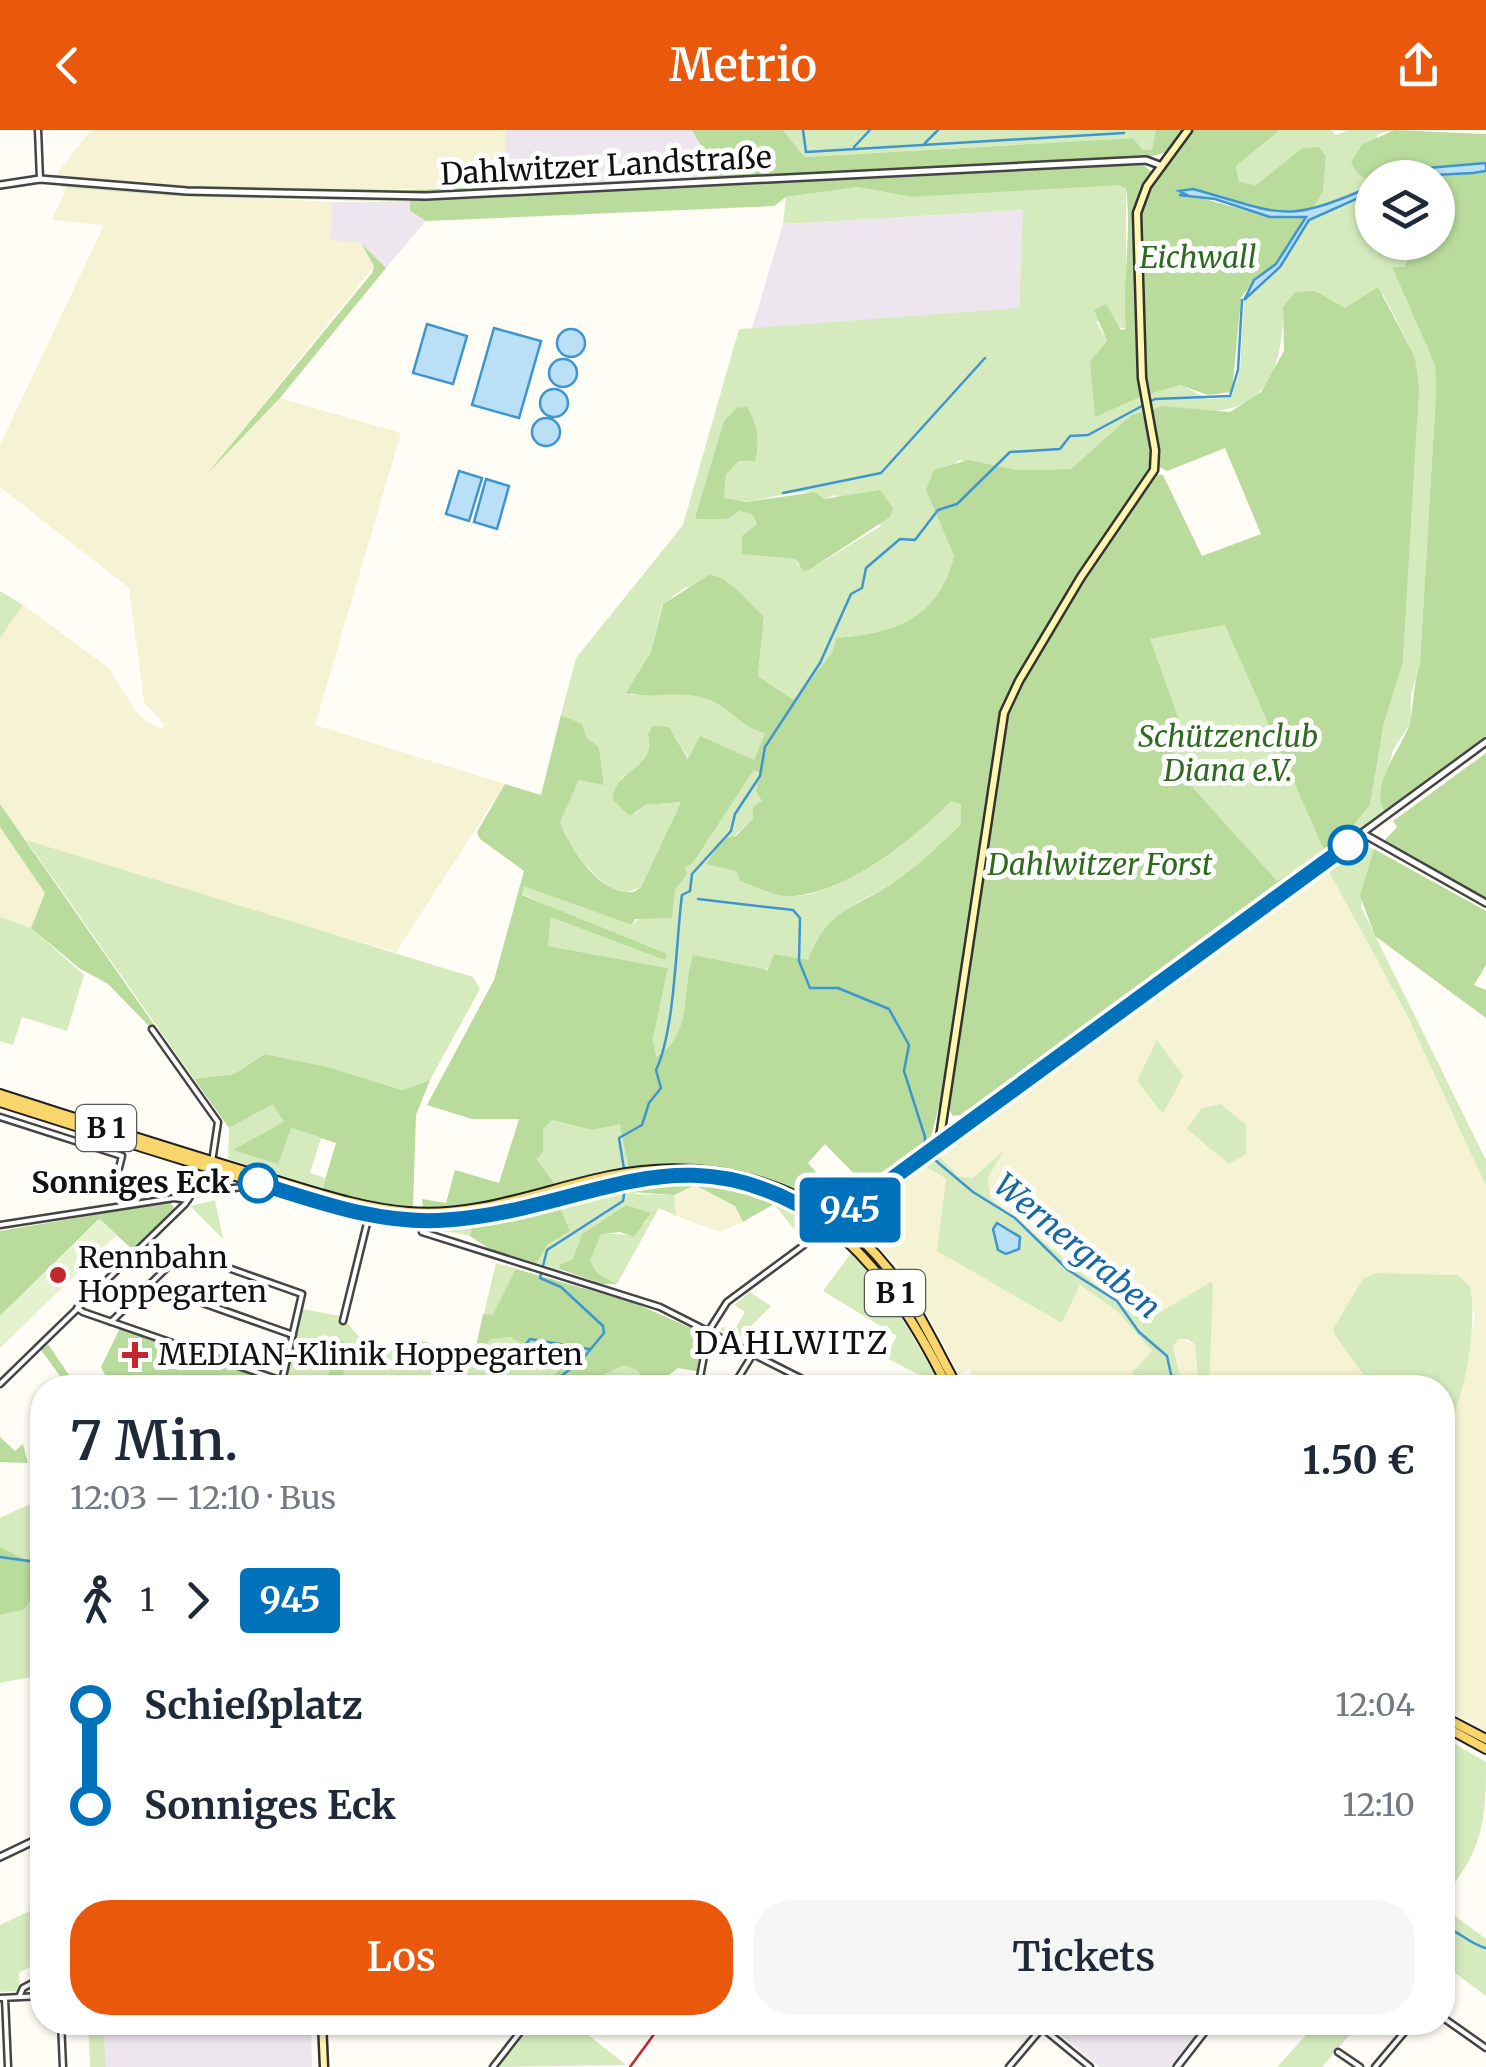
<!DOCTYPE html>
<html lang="de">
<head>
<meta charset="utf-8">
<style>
	body { margin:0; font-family:Merriweather,serif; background:#f6f6f7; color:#1f2937; height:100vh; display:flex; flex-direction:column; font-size:38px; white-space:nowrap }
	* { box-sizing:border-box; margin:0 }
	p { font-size:32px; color:#747a83 }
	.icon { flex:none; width:55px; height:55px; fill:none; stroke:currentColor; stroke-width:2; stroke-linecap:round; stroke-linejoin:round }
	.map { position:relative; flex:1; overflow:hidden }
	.drawer { position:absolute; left:30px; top:1245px; width:1425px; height:660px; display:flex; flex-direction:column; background:#fff; border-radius:40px; box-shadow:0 2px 8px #0004 }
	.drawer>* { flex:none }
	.badge { padding:0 20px; border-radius:8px; font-size:35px; line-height:65px }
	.tools { position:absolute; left:1355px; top:30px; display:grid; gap:20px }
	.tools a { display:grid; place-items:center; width:100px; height:100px; border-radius:50%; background:#fff; box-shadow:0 2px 8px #0004; font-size:50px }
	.map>.badge { position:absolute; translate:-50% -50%; box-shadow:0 0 0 5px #fff }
	.legs { display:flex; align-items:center; gap:15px; height:110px; padding:0 40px; font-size:32px }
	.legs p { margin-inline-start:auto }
	.headline { display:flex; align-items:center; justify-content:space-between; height:170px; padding:0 40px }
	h1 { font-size:55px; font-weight:600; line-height:75px }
	.cta { display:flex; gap:20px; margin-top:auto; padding:20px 40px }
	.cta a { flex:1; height:115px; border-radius:40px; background:#ea580c; color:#fff; font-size:40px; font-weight:600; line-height:115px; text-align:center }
	.cta a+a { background:#f6f6f7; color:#1f2937 }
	ul { padding:0 40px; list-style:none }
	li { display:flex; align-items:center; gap:35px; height:100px; font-size:38px }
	li i { display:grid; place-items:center; width:15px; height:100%; margin:0 12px; background:currentColor }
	li i::after { content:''; width:25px; height:25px; margin:-12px; border:8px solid; border-radius:50%; background:#fff }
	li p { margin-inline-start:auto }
	li:first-child i { background:linear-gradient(#0000 50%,currentColor 0) }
	li:last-child i { background:linear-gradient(currentColor 50%,#0000 0) }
	header { display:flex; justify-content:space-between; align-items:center; height:130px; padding:0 40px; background:#ea580c; color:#fff; font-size:45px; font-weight:600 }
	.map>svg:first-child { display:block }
	.industrial { fill:#eee6ef }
	.farmland { fill:#f6f3d4 }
	.green { fill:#d5ebbd; fill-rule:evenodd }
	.forest { fill:#b9dc9c; fill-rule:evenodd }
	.pitch { fill:#e6f2cf }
	.water { fill:#b9e0f7; stroke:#3f96cf; stroke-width:2.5 }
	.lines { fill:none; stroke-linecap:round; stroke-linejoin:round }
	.stream { stroke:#3f96cf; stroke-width:2.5 }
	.minor-casing { stroke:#444; stroke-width:9 }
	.tertiary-casing { stroke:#444; stroke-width:10 }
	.secondary-casing { stroke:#333; stroke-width:11 }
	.primary-casing { stroke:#222; stroke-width:12 }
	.minor { stroke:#fff; stroke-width:4 }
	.tertiary { stroke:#fff; stroke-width:5 }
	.secondary { stroke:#fff6b0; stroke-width:6 }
	.primary { stroke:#f9d66b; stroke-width:8 }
	.rail { stroke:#c4262e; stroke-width:2.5 }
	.line-1-casing { stroke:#fff; stroke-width:22 }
	.line-1 { stroke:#0072bc; stroke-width:15 }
	.stop-1-dot { fill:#fff; stroke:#0072bc; stroke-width:5 }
	.poi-dot { fill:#c4262e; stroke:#fff; stroke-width:4 }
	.labels { text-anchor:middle; stroke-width:10; stroke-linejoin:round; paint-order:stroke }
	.shield { fill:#fff; stroke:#585858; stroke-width:2.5 }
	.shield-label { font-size:28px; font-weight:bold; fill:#111 }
	.street-label { font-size:30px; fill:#111; stroke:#fff }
	.park-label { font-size:30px; font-style:italic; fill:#2f6b1f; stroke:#fff }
	.stop-label { font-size:30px; font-weight:bold; fill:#111; stroke:#fff; text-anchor:end }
	.poi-label { font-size:30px; fill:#111; stroke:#fff; text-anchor:start }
	.water-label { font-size:32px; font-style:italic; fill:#1768a6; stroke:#fff }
	.neighbourhood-label { font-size:32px; letter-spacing:2.5px; fill:#111; stroke:#fff }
</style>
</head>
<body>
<header><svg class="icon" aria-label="back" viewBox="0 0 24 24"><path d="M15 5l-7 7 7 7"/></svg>Metrio<svg class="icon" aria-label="share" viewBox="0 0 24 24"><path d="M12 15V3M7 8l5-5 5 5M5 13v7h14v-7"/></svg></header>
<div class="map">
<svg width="1486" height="1937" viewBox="0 0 1486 1937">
	<rect width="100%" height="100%" fill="#fffdf5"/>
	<path class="industrial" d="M505,0H692L702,18L708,49L505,57Z
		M331,72H411L410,81L426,91L386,138L361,113L330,111Z
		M1024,80L1019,179L752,198L783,94Z
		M1058,1892H1205V1893L1170,1937H1100L1053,1899Z
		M103,1893H311L312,1937H106Z"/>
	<path class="farmland" d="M91,0H505V47L489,57L360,60L152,55L55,46Z
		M67,57L331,72L330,110L361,113L374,136L218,331L280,268L401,303L315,595L505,654L396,822L244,780L26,710L0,674V508L23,475L109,538L136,582L151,594L162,599L165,595L144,572L129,458L0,357V315L104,95L52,90Z
		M0,697L45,763L31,798L0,787Z
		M1327,738L1407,885L1486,1056V1601L1442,1578V1346L1447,1337L1443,1334V1305L1457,1267L1475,1187L1465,1150L1457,1145L1377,1143L1335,1205L1372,1257H1209L1211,1152L1150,1188L1134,1186L990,1068L988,1047L1005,1019L973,1048L958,1046L936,1023L1309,757Z
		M922,1034L946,1049L1063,1192L1080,1155L1117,1181L1152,1221L1137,1250L1141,1257H978L968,1239L959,1245L910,1151L863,1100L859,1088Z
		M695,1055L735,1076L743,1092L720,1102L676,1086L674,1065Z
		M1180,1209L1195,1215L1199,1257H1182L1172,1228L1173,1216Z"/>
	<path class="green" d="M783,0H1156L1153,20H1143L1133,8L803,27Z
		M1280,0H1331L1336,5L1349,0H1394L1378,4L1366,51L1372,56L1311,82L1323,62L1326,27L1301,19L1255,57L1239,51L1236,36Z
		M55,46L152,55L410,60L411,72L170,66L62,57Z
		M1075,54L1119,55L1126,59V199L1096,191L1107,211L1091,232L1133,269L1141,266L1144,281L1131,285L1071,339L1017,340L958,330L932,374L954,426C939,488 896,504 837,508L833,521L795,571L758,546L764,486L742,470L728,451L684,458L662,475L651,522L630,565C656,566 686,558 711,570C732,579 741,597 765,603L754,631L700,607L689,629L669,597L647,630L621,648L635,684L646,675L681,672L641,757L622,764C595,750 570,721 560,692L579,649L604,654L599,617L586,607L581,594L561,585L576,528L683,395L739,199L1019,178L1023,80L783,94L786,67L858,57L911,67ZM723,293L739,331L726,345L724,368C756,382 796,349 824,369L835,365L881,396L809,440L798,435L796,429L765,423L750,425L757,394L753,385L740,381L697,389L696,384Z
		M1372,62V112L1417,113L1404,137L1393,138L1435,235L1436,262L1420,533L1411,565V592L1393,620L1381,666L1387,684L1362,700L1353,696L1370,675L1384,593L1403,532L1417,293L1415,227L1383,164L1345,179L1315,161L1283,177C1284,264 1247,295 1161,276L1151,279L1147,265L1180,255L1209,269L1231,267L1240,240L1244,170L1280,137L1309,90Z
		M0,461L23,475L0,508Z
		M1226,495L1325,720L1276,751L1176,639L1149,509Z
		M754,640L761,643L762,671L753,676V688L707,733L737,741L740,751C756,755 776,765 793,766C838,768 921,702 951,670L961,674V693C947,708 932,724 916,737C871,773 832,771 808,831L690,853C683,884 685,909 655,927L653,909L668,838L548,816L551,786L664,829L522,764L524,755L632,795L675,760L687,744L685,738L693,733Z
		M26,710L473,847L480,859L430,950L402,960L328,937L265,924L234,944L194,949Z
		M1354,714L1374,719L1361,777L1486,1030V1056L1407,885L1327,738L1328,731Z
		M0,787L31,798L84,845L67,901L22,887L13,915L0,911Z
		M1157,910L1183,946L1163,984L1137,951Z
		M274,973L284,993L234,1021L290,998L321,1008L310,1043L325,1048L322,1058L228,1029L229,998Z
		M1221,974L1246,995V1024L1229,1034L1187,999L1202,978Z
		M552,990L592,1000L621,993L629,1040L556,1056L537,1029L543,1022V999Z
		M1005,1019L988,1047L990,1068L1134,1186L1150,1188L1211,1152L1213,1155L1209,1257H1199L1195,1215L1189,1210L1180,1209L1173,1216L1182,1257H1141L1132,1243L1152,1221L1117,1181L1080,1155L1062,1193L937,1121L946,1049L922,1034L936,1023L958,1046L973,1048Z
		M630,1053L636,1064L674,1065L676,1086L659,1078L617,1154L597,1143L590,1131L601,1103L628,1105L647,1091L626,1075L582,1104L574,1128L560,1139L563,1141L537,1133L547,1115L570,1101L558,1072Z
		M773,1068L815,1089L802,1109L774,1074Z
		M215,1070L223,1109L190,1076Z
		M472,1092L470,1106C455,1101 419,1099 404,1101L405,1093Z
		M852,1122L882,1154L942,1257L885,1227L897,1206L823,1161Z
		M496,1133L634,1173L693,1199L701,1207L697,1241L678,1238L654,1257H340L347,1215L336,1206L325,1257L284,1255L302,1179L341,1186L369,1218L414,1223L416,1209L474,1225Z
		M1376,1143L1458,1145L1470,1156C1478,1193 1465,1274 1443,1305L1442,1258L1372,1257L1335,1205L1333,1199L1363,1149Z
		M750,1162L771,1176L739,1208L720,1201L723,1197L734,1201L745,1182L734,1175Z
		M39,1370L42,1406L28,1431L42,1444V1545L0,1553V1485L23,1480L37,1464L28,1431L0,1418V1388Z
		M1455,1614L1486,1632C1486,1691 1483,1721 1443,1767V1616Z
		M38,1777L42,1830L19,1843L20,1861L0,1862V1795Z
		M1446,1779L1486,1809V1866L1443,1834Z
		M535,1892L573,1893L626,1935L497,1937Z
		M88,1893H103L106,1937H90Z
		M1317,1893H1360L1322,1937H1277Z"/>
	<path class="forest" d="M692,0H783L804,27L1133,8L1143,20H1152L1156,0H1186L1167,22L1138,30L1153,43L1136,77L1142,266L1095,287L1090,232L1107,211L1094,180L1106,174L1121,200L1126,199C1122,154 1132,99 1126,59L1119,55L911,67L858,57L786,67L774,76L426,91L410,81V60L489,57L505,47V57L707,49L702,18Z
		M1191,0H1280L1236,36L1239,51L1255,56L1301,19L1319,17L1326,27L1323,62L1311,82L1278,84L1193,59L1179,62L1270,87L1306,86L1276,134L1254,150L1241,168L1232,262L1208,265L1180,255L1147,265L1139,86L1149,57Z
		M1394,0L1486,4V610L1387,684C1364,657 1408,612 1411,588C1414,569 1414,552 1420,533L1436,262L1435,235L1392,137H1404L1417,113L1438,112V48H1372V53L1357,43L1351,32L1362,15Z
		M361,113L386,138L280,268L207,344L372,143L374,136Z
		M1378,157L1415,227L1419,260L1403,532L1384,593L1370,675L1349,701L1347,713L1342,711L1300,736L961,985L953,986L947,976L1008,578L1086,443L1155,344L1163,345L1202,426L1261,404L1225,318L1167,341L1157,336L1150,280L1161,276L1230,282L1261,262L1284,221L1283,177L1295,162L1315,161L1345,178ZM1225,495L1324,720L1277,751L1176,639L1173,621L1185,607L1150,509Z
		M747,277C758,296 760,310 755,331H739L726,345L724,368L746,372L815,362L824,369L880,360L893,378L890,387L809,440L803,441L796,429L742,424V406L757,394L753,385L740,381L726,389H696V384L723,293L736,278Z
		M1145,281L1153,316L1150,344L1084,439L1001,588L943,976H939L929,1015L865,1055L825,1014L808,1033L846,1076L830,1080C770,1040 699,1031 629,1040L620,994L592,1000L552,990L543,999V1022L537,1029L556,1056L462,1078L423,1077L422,1069L446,1073L455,1040L499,1053L519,989H472L427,975L494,850L524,741L480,709L477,702L505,654L541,665L561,585L582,594L586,607L599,617L604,655L579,650L560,692C570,719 601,767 634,762L641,757L681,672L646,675L630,686L613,670C614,637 658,640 648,604L653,596L669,597L688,629L700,606L754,630L765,603C739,597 728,574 704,568C679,560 651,569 626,563L651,522L663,474L709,445C732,447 746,472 764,486L758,546L795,571L833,521L836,508C895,504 939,488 954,426L926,360L934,340L968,330L1017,340L1071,339L1131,285ZM754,640L761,643L756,661L762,671L753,676V688L736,706L724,708L706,734L736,741L740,751C756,756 775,767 792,766C845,764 916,707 951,671L961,674V694C940,714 921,734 897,750C855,780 830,775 808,830L774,824L768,840L693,825C681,862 694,903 656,927L653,909L668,838L548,816L551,787L665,830L667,824L522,765L524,756L632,795L635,789L672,788L675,760L687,744L685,738L693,733Z
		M1486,623V770L1383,712L1397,697L1393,691Z
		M0,674L155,896L152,899L108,854L79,838L31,798L45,763L0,697Z
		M1374,719L1486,781V835L1474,855L1486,860V888L1375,806L1360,766Z
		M265,924L328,937L402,960L430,950L416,985L413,1077L363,1072L322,1060L336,1013L291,998L278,1034L233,1020L284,992L273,974L229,998L194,949L234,944Z
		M683,1049L773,1068L774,1074L743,1092L735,1076L695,1055L674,1065L631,1062L630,1053Z
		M170,1072L176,1080L133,1120L99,1089L0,1186V1101Z
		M558,1072L570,1101L547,1115L537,1133L491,1120L470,1106L472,1092Z
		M626,1075L651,1083L634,1107L620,1102L601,1104L590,1131L597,1143L617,1154H602L560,1139L559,1135L573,1129L582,1104Z
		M516,1139L634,1173L693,1199L701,1207L697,1241L678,1238L653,1257L637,1240L624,1235L600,1246L584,1245L567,1257H543L561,1238L511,1207L490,1209L485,1217H476L483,1184L493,1185Z
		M120,1198L284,1255L291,1257H111L101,1237Z
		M337,1206L347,1215L342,1254L325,1257Z
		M48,1214L77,1257H78H68L41,1220Z
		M0,1307L15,1321L23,1314L28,1333L0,1332Z
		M39,1406L42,1444L29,1433L37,1464L23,1480L0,1485V1417L28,1431Z"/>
	<path class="pitch" d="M100,1089L117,1105L0,1218V1186Z"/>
	<path class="water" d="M1486,33V41L1473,43L1393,47L1416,39Z
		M1372,56V62L1309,90L1280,137L1244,170L1254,150L1276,134L1306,87H1270L1215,69L1179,65L1185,64L1179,61L1193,59C1283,84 1283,95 1372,56Z
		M427,194L467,206L453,254L413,243Z
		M494,198L541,211L519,288L472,275Z
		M557 213a14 14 0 1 1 28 0a14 14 0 1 1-28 0Z
		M549 243a14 14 0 1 1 28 0a14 14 0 1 1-28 0Z
		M540 273a14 14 0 1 1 28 0a14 14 0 1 1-28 0Z
		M532 302a14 14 0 1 1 28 0a14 14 0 1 1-28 0Z
		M459,341L482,348L469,391L446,384Z
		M486,349L509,356L497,399L474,392Z
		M997,1093L1020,1107L1019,1119L1006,1124L998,1120L993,1099Z"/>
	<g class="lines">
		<path class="stream" d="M803,0L806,22L1124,3
			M925,13L938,0
			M854,17L870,0
			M783,363L881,343L985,228
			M698,769L793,780L800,788L799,831L810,858H838L889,879L909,915L904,941L925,1007L924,1018
			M929,1025L973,1062L1015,1088L1068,1140L1117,1171L1139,1202L1167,1226L1174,1258
			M624,1039L619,1008L642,995L649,973L661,958L656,940C675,901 676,810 682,765L690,761L692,744L731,701L735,684L760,646L765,617L820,533L851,464L862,458L866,438L900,409L915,410L938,380L957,374L1010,322L1060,319L1070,306L1088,305L1155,269L1230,266L1238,240L1242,170
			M489,1258L530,1209L589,1219
			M545,1258L580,1232L604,1203L603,1196L561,1157L540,1148L547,1120L623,1071L626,1052
			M39,1406H42
			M0,1427L29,1431L42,1441
			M1442,1796C1460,1801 1469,1814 1486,1818"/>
		<g class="minor-casing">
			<path id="minor" d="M38,0L40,49
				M152,899L218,992L212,1032
				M0,987L122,1026L119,1038
				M195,1063L242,1057
				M0,1095L174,1068L188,1070
				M422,1102L660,1177L820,1258
				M149,1154L293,1205
				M77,1178L83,1182L282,1251L302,1164L183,1122L111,1192
				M343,1191L369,1085
				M708,1202L727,1172L827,1098
				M0,1254L185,1074L208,1041
				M698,1258L707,1210
				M732,1258L753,1224
				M34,1711L42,1728
				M1442,1855L1450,1845
				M19,1867L23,1858L42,1848
				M0,1868L42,1866
				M5,1868L8,1937
				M1442,1887L1486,1918
				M61,1892L63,1937
				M1035,1892L1090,1937
				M1338,1922L1360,1937
				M493,1937L528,1892
				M1009,1937L1042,1898
				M1375,1937L1413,1892"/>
		</g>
		<g class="tertiary-casing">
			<path id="tertiary" d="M0,55L40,49L187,61L426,66L1146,30L1162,36
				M1362,703L1486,773
				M936,1016L1486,612
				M0,1727L42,1707
				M1042,1898L1047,1892
				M1177,1937L1212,1892"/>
		</g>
		<g class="secondary-casing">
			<path id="secondary" d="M835,1091L934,1018L940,1007L1004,583L1019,551L1081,447L1154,340L1155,320L1142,248L1137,83L1147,56L1188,0
				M322,1892L324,1937"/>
		</g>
		<g class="primary-casing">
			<path id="primary" d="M0,964C87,992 174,1020 261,1046C309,1060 358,1078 408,1082C478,1088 542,1060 609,1046C713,1025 822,1054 889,1140C917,1176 936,1218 958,1258
				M0,972C82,998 163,1024 245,1049C298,1065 351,1085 406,1090C473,1096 535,1070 598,1055C778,1014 874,1106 948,1258
				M1442,1586L1486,1609
				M1442,1595L1486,1619"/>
		</g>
		<use href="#minor" class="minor"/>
		<use href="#tertiary" class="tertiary"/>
		<use href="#secondary" class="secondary"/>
		<use href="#primary" class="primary"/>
		<path class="rail" d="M630,1937L663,1892"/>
	</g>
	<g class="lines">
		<g class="line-1-casing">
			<path id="line-1" d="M258,1053C319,1072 381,1095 446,1090C593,1080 682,992 830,1094L1348,715"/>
		</g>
		<use href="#line-1" class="line-1"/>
	</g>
	<g class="stop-1-dot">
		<circle cx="1348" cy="715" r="18"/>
		<circle cx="258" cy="1053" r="18"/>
	</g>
	<g class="poi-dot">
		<circle cx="58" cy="1145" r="10"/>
		<path d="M130 1210h10v10h10v10h-10v10h-10v-10h-10v-10h10z"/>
	</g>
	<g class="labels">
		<g class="shield">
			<rect x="76" y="975" width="60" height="46" rx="8"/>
			<rect x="865" y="1140" width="60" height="46" rx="8"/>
		</g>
		<g class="shield-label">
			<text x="106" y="1008">B 1</text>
			<text x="895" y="1173">B 1</text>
		</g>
		<g class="street-label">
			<text transform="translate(606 36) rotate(-3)" y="10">Dahlwitzer Landstraße</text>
		</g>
		<g class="park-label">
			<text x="1198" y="138">Eichwall</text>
			<text x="1228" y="617">Schützenclub<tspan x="1228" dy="34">Diana e.V.</tspan></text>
			<text x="1100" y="745">Dahlwitzer Forst</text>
		</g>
		<g class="stop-label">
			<text x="230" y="1063">Sonniges Eck</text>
		</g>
		<g class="poi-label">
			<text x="78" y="1138">Rennbahn<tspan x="78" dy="34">Hoppegarten</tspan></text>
			<text x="158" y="1235">MEDIAN-Klinik Hoppegarten</text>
		</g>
		<g class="water-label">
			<text transform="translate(1077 1116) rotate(40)" y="11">Wernergraben</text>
		</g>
		<g class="neighbourhood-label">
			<text x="792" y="1224">DAHLWITZ</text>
		</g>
	</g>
</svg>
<div class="tools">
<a><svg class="icon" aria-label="layers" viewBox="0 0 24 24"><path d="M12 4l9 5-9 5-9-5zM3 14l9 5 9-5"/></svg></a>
</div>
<b class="badge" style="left:850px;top:1080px;background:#0072bc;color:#fff">945</b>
<section class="drawer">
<div class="headline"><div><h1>7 Min.</h1><p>12:03 – 12:10 · Bus</p></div><b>1.50 €</b></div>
<div class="legs"><svg class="icon" aria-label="walk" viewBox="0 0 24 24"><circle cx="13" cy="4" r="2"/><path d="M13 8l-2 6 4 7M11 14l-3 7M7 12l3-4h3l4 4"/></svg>1<svg class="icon" aria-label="forward" viewBox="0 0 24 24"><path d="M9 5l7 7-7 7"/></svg><b class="badge" style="background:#0072bc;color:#fff">945</b></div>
<ul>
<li><i style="color:#0072bc"></i><b>Schießplatz</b><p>12:04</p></li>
<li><i style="color:#0072bc"></i><b>Sonniges Eck</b><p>12:10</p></li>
</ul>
<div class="cta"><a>Los</a><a>Tickets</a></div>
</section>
</div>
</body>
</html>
